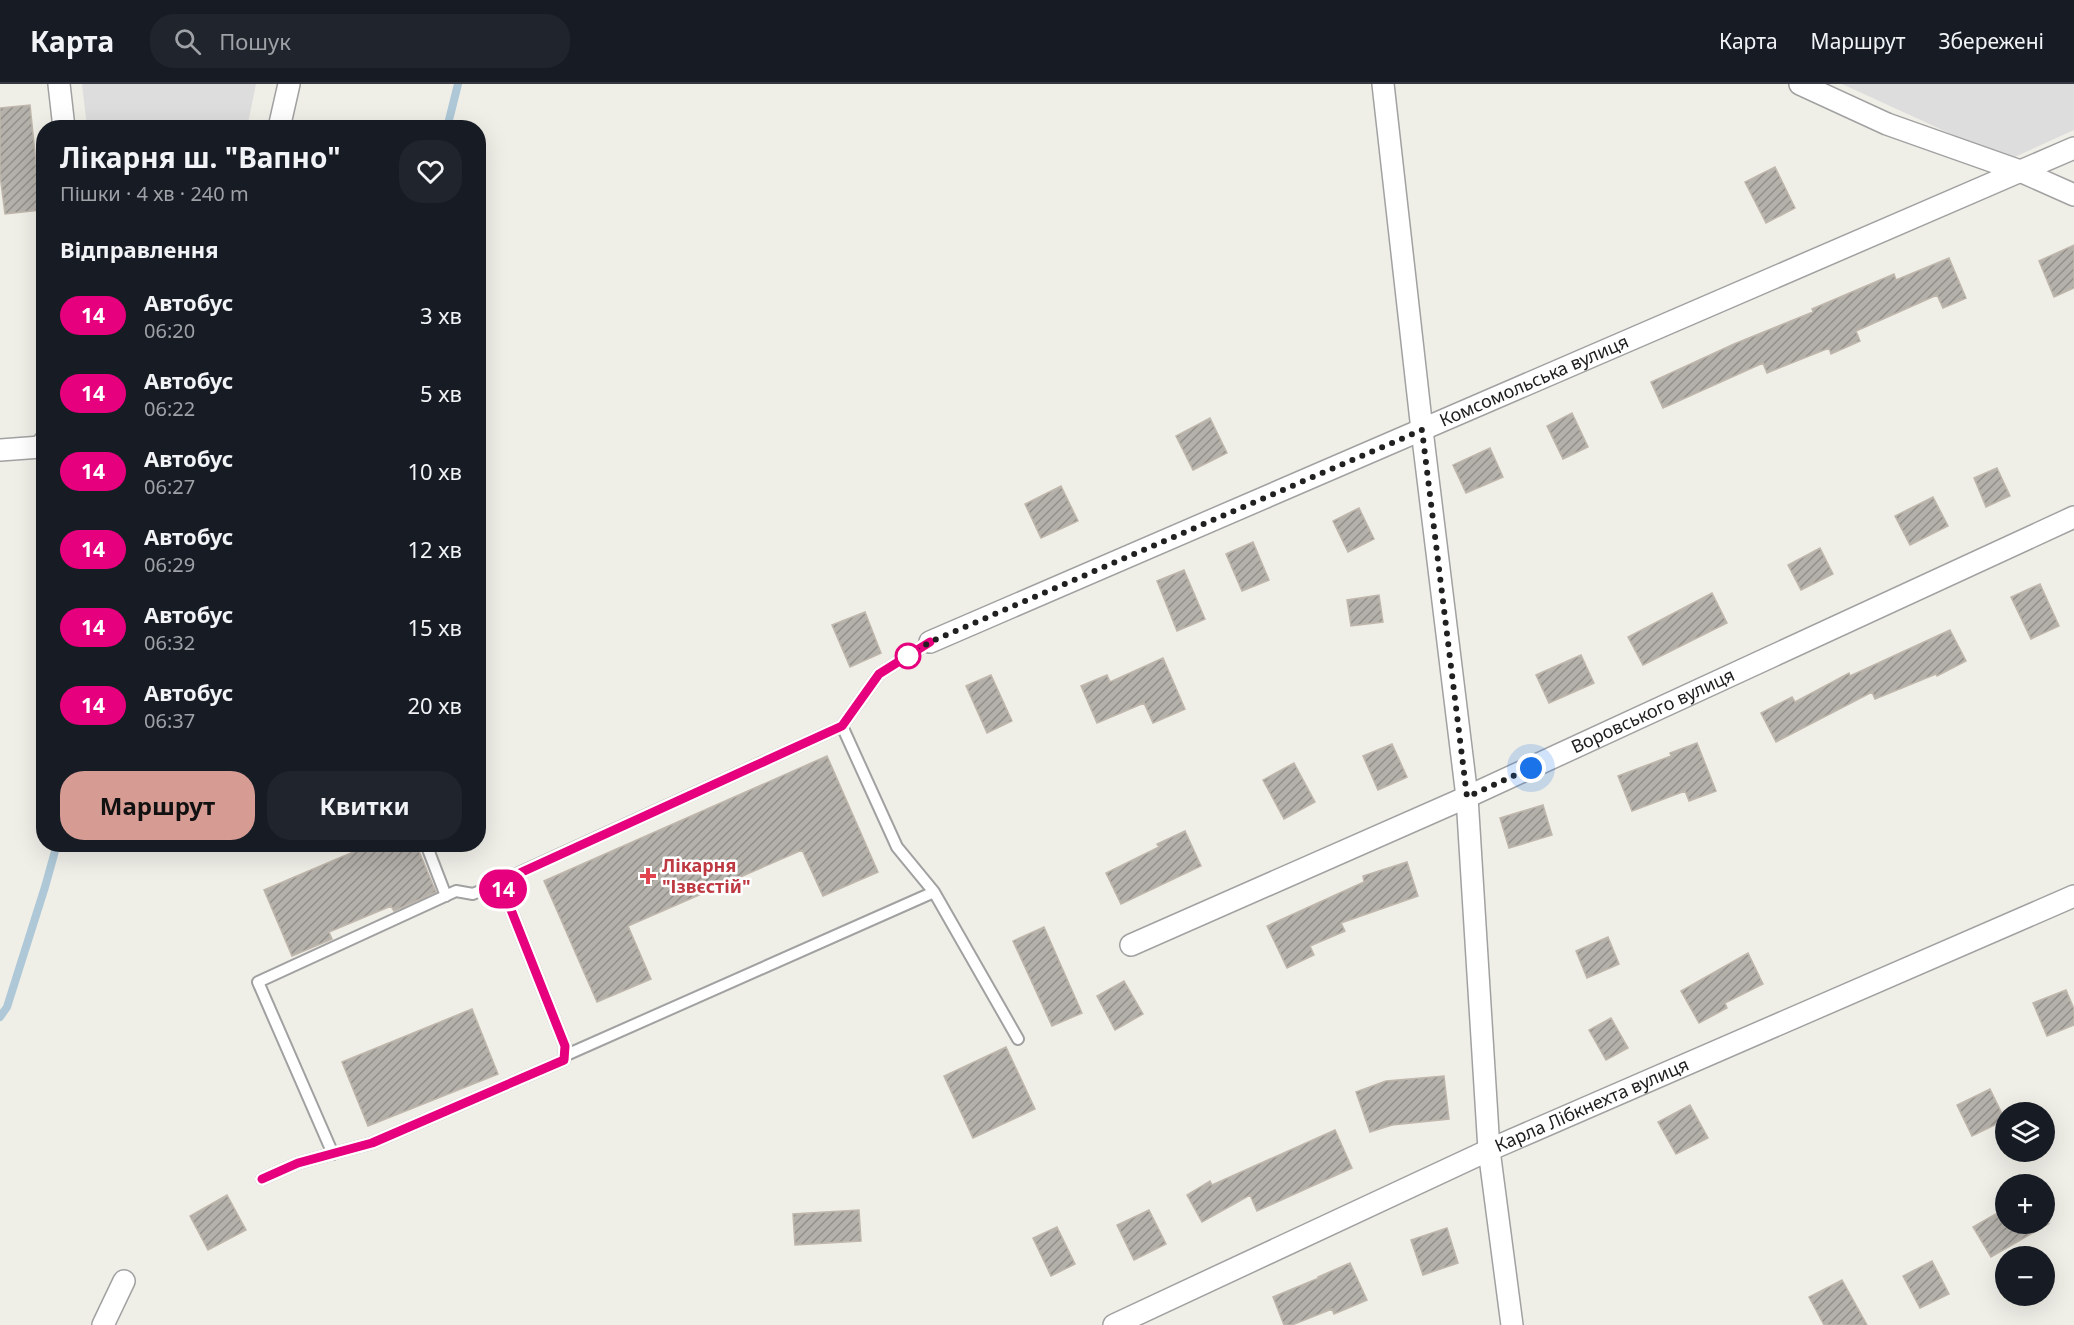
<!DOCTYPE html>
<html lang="uk">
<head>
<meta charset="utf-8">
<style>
	body { margin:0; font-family:"Noto Sans",sans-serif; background:#20242c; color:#f1f3f6; height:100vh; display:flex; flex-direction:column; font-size:22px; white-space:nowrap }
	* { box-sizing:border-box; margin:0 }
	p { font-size:20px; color:#9ea1a6 }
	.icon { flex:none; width:33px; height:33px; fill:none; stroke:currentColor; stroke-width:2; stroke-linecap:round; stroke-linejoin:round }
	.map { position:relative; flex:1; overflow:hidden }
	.sheet { position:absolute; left:36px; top:36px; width:450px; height:732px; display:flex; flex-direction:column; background:#171b24; border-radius:24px; box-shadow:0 6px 24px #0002 }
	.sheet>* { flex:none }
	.badge { padding:0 12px; border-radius:20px; font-size:21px; line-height:39px }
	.controls { position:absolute; left:1995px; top:1018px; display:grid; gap:12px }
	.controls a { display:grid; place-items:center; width:60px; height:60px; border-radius:50%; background:#171b24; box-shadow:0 6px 24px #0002; font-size:30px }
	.you { position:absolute; width:30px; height:30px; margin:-15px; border:4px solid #fff; border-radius:50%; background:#1a73e8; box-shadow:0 0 0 9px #1a73e833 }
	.map>.badge { position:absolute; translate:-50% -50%; box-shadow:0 0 0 3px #fff }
	h2 { padding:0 24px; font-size:22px; line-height:54px }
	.round { display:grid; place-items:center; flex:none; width:63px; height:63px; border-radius:24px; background:#20242c }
	.headline { display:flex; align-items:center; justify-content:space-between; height:102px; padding:0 24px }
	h1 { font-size:28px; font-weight:700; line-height:45px }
	.action { display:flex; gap:12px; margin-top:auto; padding:12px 24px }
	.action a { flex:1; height:69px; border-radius:24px; background:#d69b93; color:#111; font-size:24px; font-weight:700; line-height:69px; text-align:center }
	.action a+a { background:#20242c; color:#f1f3f6 }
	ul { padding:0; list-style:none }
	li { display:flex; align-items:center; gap:18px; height:78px; padding:0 24px }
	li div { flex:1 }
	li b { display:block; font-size:22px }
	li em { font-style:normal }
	li .badge { min-width:66px; font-weight:700; text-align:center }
	header { display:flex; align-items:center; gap:36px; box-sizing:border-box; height:84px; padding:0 30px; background:#171b24; border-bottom:2px solid #363941 }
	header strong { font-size:28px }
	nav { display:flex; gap:33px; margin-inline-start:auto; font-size:21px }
	.search { width:420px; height:54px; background:#20242c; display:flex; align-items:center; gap:15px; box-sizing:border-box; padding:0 21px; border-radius:24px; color:#9ea1a6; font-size:22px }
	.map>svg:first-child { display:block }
	.residential { fill:#dedddd }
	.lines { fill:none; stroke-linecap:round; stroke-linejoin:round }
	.stream { stroke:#aec8d7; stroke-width:8 }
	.building { fill:url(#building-hatch); stroke:#bfb7ac; stroke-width:1.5 }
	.lane-casing { stroke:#a1a1a1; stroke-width:14 }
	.street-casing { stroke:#a1a1a1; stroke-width:24 }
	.lane { stroke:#fff; stroke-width:10 }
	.street { stroke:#fff; stroke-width:21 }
	.line-casing { stroke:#fff; stroke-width:14 }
	.line { stroke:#e6007e; stroke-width:9 }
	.walk { stroke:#202020; stroke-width:6; stroke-dasharray:0 10.8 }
	.stop-dot { fill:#fff; stroke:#e6007e; stroke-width:3 }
	.health-dot { fill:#e0444e; stroke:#fff; stroke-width:2 }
	.labels { text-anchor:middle; stroke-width:5; stroke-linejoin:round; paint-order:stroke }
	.street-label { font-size:18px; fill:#202020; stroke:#fff }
	.health-label { font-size:18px; font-weight:bold; fill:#be3a42; stroke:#fff; text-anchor:start }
</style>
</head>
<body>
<header>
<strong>Карта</strong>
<div class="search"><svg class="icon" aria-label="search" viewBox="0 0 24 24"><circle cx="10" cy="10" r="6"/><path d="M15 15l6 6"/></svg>Пошук</div>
<nav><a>Карта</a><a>Маршрут</a><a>Збережені</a></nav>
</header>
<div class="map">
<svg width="2074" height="1241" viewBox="0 0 2074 1241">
	<defs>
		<pattern id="building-hatch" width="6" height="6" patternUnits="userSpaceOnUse" patternTransform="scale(1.5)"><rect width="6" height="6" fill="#b4b0aa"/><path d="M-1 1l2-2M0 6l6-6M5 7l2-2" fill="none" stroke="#928f8a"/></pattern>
	</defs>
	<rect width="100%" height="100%" fill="#efeee7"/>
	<path class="residential" d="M82,0H256L247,44L87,43Z
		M1842,0H2074V46L2008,76Z"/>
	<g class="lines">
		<path class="stream" d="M447,44L458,0
			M0,933L7,923L45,803L57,760"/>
	</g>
	<path class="building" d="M30,21L41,126L5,130L0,91V24Z
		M1775,83L1795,124L1766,139L1745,98Z
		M2074,161V204L2054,213L2039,177Z
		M1949,174L1966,214L1943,224L1937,211L1856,247L1860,257L1831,270L1829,264L1767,289L1763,279L1663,324L1651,298L1734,260L1813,228L1812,225L1894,190L1896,196Z
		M1572,329L1588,363L1563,375L1547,342Z
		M1210,334L1227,369L1193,386L1176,352Z
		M1490,364L1503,393L1466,409L1453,381Z
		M1997,384L2010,412L1986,423L1974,394Z
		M1061,402L1078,437L1041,454L1025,420Z
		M1933,413L1948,442L1910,461L1895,432Z
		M1359,424L1374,455L1348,468L1333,437Z
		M1253,458L1269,496L1242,507L1226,470Z
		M1820,464L1833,490L1801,506L1788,481Z
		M1184,486L1205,535L1177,547L1157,497Z
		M2040,500L2059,542L2031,555L2011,513Z
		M1712,509L1727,539L1643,581L1628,553Z
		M1379,511L1383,538L1351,542L1347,516Z
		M865,528L881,569L850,583L832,541Z
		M1950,546L1966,577L1937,592L1936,590L1875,615L1872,608L1776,658L1761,629L1792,613L1795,618L1849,589L1850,592Z
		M1581,571L1594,599L1549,619L1536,591Z
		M1163,574L1185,625L1153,639L1144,619L1097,639L1081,602L1107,591L1110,598Z
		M991,591L1012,637L987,649L966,602Z
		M1697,659L1716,707L1689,717L1685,707L1632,727L1618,692L1671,672L1670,669Z
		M1392,660L1407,693L1378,706L1363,672Z
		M827,672L878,788L823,812L802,766L628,842L651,895L597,918L544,797Z
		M1294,679L1315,718L1284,735L1263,696Z
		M1543,721L1552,751L1509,764L1500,734Z
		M1185,747L1201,782L1121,820L1106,789L1159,763L1157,760Z
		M372,760H416L436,808L394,827L391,822L329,848L332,855L292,872L264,806Z
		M1407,778L1418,812L1341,839L1345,847L1310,862L1314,871L1287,884L1267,842L1364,798L1363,792Z
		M1044,843L1082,929L1052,942L1013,857Z
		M1608,853L1619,880L1587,894L1576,867Z
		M1748,869L1763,900L1725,919L1727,924L1699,939L1681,907Z
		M1124,897L1143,930L1115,946L1097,912Z
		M2066,906L2074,925V941L2047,952L2033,919Z
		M472,925L498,990L368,1042L342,978Z
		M1611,934L1628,964L1606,976L1589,946Z
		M1006,963L1035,1025L973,1054L944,992Z
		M1444,992L1449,1035L1392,1041L1370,1048L1356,1008L1386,997Z
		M1990,1005L2005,1036L1972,1052L1957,1021Z
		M1690,1021L1708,1054L1676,1070L1658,1038Z
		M1335,1046L1352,1084L1257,1127L1250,1111L1202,1138L1187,1111L1210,1097L1212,1101Z
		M227,1111L246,1146L208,1166L190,1132Z
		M2006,1124V1140H2048L1991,1173L1973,1143Z
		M859,1126L861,1157L795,1161L793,1130Z
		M1149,1126L1166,1160L1134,1176L1117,1141Z
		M1057,1143L1075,1180L1051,1192L1033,1154Z
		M1447,1144L1458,1179L1423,1191L1411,1156Z
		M1932,1177L1949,1210L1920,1224L1903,1192Z
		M1350,1179L1367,1216L1334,1230L1332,1225L1292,1241H1284L1273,1213L1319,1194L1318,1193Z
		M1842,1196L1867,1241H1824L1809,1213Z"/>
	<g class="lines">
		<g class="lane-casing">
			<path id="lane" d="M930,558L879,590L842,642L897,763L934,808L1018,955
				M426,760L446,812
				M564,972L934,808
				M333,1070L258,898L456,807L473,810L842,642
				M262,1095L298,1079L372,1059L564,976L565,962L500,798"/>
		</g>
		<g class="street-casing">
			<g id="street">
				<path d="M59,0L64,44"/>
				<path d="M1383,0L1422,346L1467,713L1489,1066L1512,1241"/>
				<path d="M1800,0L1887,40L2020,87L2074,111"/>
				<path d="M279,44L289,0"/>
				<path d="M0,366L41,363L44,358"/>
				<path id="s1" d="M930,558L2074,64"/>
				<path id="s2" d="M1131,861L1467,713L2074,433"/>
				<path d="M103,1241L124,1197"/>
				<path id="s3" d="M1114,1241L1489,1066L2074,812"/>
			</g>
		</g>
		<use href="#lane" class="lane"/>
		<use href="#street" class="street"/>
	</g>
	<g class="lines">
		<g class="line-casing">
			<path id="line" d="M262,1095L298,1079L372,1059L564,976L565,962L500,798L842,642L879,590L930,558"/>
		</g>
		<use href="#line" class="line"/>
		<path class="walk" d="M908,572L930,558L1422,346L1467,713L1531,684"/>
	</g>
	<circle class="stop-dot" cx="908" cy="572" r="12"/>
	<path class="health-dot" d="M645 783h6v6h6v6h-6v6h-6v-6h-6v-6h6z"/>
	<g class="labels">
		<g class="street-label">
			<text dy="6" stroke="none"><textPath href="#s1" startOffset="658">Комсомольська вулиця</textPath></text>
			<text dy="6" stroke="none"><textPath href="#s2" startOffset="572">Воровського вулиця</textPath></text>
			<text dy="6" stroke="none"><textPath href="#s3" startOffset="526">Карла Лібкнехта вулиця</textPath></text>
		</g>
		<g class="health-label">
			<text x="662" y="788">Лікарня<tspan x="662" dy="21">"Ізвєстій"</tspan></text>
		</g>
	</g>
</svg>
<div class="controls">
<a><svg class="icon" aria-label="layers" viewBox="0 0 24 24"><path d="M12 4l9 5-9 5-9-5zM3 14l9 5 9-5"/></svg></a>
<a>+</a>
<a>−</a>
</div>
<div class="you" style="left:1531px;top:684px"></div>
<b class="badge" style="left:503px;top:805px;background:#e6007e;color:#fff">14</b>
<section class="sheet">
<div class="headline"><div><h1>Лікарня ш. &quot;Вапно&quot;</h1><p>Пішки · 4 хв · 240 m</p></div><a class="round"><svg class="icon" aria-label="heart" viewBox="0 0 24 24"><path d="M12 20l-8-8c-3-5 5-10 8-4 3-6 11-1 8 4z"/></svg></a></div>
<h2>Відправлення</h2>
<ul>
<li><span class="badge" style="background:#e6007e;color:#fff">14</span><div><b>Автобус</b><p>06:20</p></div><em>3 хв</em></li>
<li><span class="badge" style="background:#e6007e;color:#fff">14</span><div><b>Автобус</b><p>06:22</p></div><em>5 хв</em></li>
<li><span class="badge" style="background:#e6007e;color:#fff">14</span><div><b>Автобус</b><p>06:27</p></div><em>10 хв</em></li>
<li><span class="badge" style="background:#e6007e;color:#fff">14</span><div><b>Автобус</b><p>06:29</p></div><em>12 хв</em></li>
<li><span class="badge" style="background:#e6007e;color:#fff">14</span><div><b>Автобус</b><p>06:32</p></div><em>15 хв</em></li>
<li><span class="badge" style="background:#e6007e;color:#fff">14</span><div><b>Автобус</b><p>06:37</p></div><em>20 хв</em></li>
</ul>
<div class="action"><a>Маршрут</a><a>Квитки</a></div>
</section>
</div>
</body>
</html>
